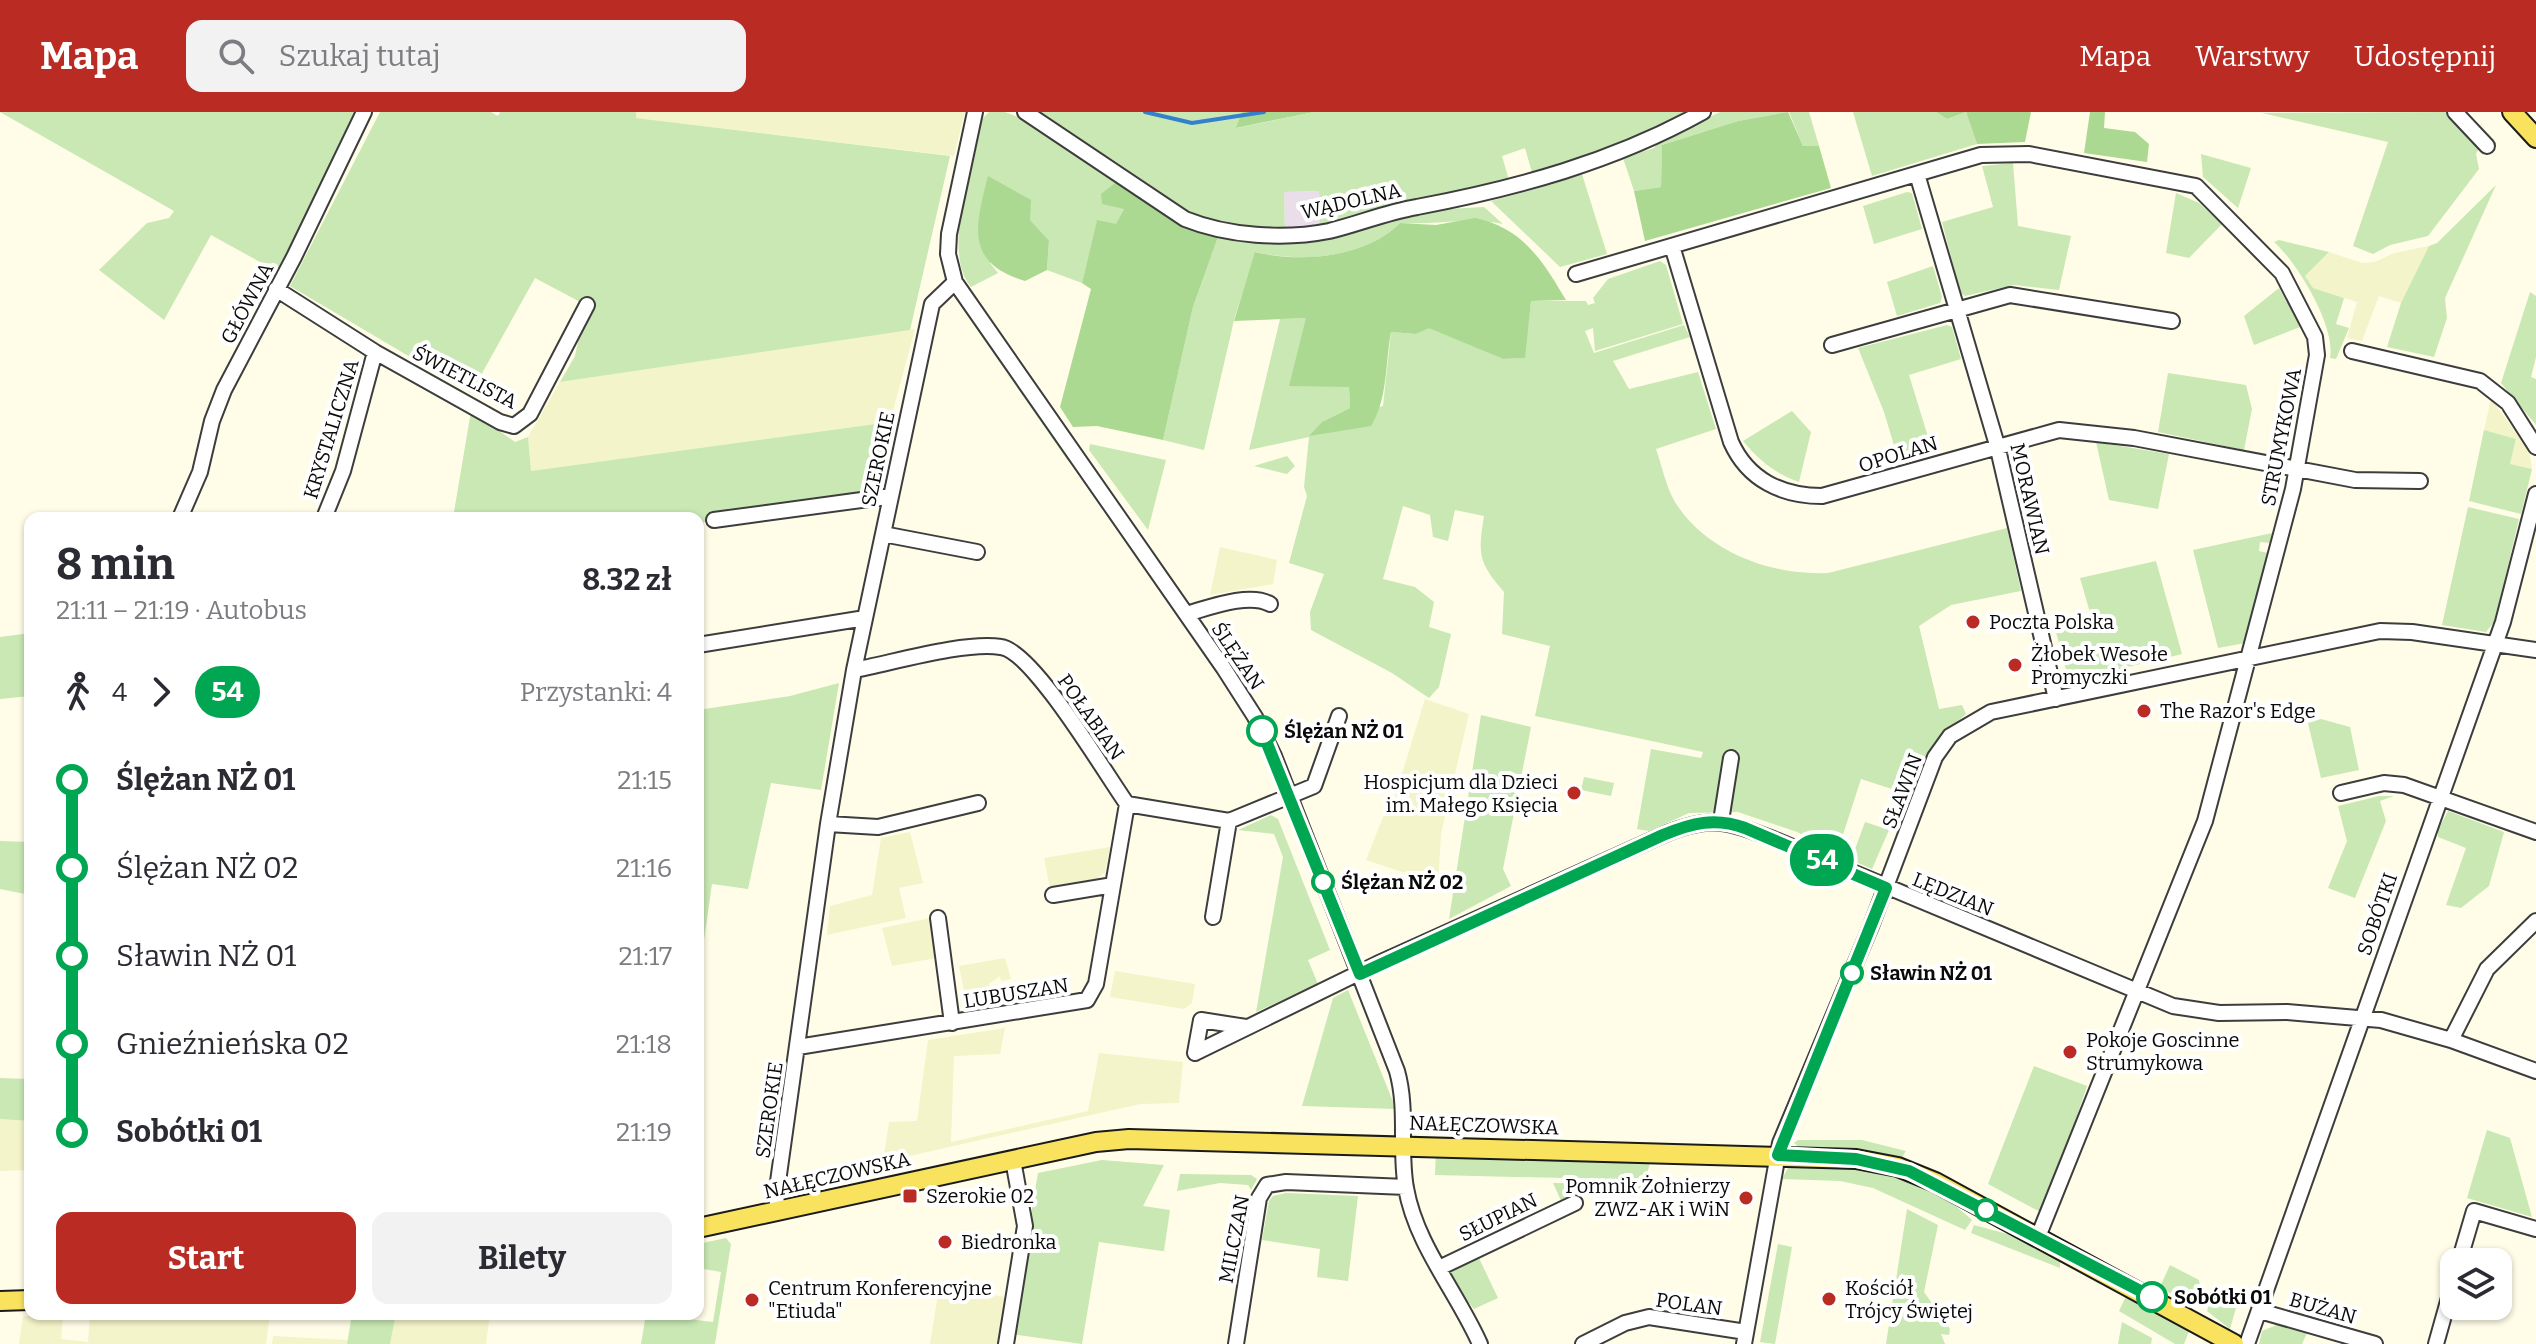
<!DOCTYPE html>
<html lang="pl">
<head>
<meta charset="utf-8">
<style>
	body { margin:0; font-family:Bitter,serif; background:#f2f2f3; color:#2b2b33; height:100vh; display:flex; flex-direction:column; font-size:30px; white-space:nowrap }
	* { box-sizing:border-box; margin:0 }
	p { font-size:26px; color:#7c7c81 }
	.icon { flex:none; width:44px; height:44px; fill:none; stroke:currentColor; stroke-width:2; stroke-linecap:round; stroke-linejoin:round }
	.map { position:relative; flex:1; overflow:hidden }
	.drawer { position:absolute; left:24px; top:400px; width:680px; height:808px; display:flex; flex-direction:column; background:#fff; border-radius:16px; box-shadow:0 2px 6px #0004 }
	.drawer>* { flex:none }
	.badge { padding:0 16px; border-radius:26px; font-size:28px; line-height:52px }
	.controls { position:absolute; left:2440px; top:1136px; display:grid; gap:16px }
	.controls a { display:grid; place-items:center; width:72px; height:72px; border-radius:16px; background:#fff; box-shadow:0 2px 6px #0004; font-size:40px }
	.map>.badge { position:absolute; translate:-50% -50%; box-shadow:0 0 0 4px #fff }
	.legs { display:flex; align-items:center; gap:12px; height:88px; padding:0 32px; font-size:26px }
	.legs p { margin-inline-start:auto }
	.headline { display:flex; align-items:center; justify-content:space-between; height:136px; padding:0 32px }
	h1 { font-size:44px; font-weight:700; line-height:60px }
	.cta { display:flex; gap:16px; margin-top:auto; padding:16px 32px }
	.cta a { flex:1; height:92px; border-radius:16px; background:#b92b23; color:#fff; font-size:32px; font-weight:700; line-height:92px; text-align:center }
	.cta a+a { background:#f2f2f3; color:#2b2b33 }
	ul { padding:0 32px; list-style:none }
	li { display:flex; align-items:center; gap:28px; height:88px; font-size:30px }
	li i { display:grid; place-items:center; width:12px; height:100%; margin:0 10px; background:currentColor }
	li i::after { content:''; width:20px; height:20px; margin:-10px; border:6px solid; border-radius:50%; background:#fff }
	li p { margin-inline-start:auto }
	li:first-child i { background:linear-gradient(#0000 50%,currentColor 0) }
	li:last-child i { background:linear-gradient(currentColor 50%,#0000 0) }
	header { display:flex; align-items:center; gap:48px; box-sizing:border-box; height:112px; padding:0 40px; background:#b92b23; color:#fff }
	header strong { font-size:38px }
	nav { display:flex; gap:44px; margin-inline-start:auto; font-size:28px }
	.search { width:560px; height:72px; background:#f2f2f3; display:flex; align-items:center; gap:20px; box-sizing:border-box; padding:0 28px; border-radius:16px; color:#7c7c81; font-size:30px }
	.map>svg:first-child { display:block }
	.industrial { fill:#eadeea }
	.farmland { fill:#f3f4c9 }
	.green { fill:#c9e8b3 }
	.forest { fill:#abd992 }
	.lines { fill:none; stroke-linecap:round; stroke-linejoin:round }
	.stream { stroke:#3480cd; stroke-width:4 }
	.minor-casing { stroke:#3d3d3d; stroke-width:18 }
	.major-casing { stroke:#1b1b1b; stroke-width:22 }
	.minor { stroke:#fff; stroke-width:14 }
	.major { stroke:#f9e35e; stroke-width:18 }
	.line-1-casing { stroke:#fff; stroke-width:18 }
	.line-1 { stroke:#00a651; stroke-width:12 }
	.poi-dot { fill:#b92b23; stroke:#fff; stroke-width:3 }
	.stop-1-dot { fill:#fff; stroke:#00a651; stroke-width:4 }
	.labels { text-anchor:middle; stroke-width:8; stroke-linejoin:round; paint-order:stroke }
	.street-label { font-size:20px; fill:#0a0a0a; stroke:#fff }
	.poi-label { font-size:20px; fill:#0a0a0a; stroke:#fff; text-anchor:start }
	.stop-label { font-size:20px; font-weight:bold; fill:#0a0a0a; stroke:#fff; text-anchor:start }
</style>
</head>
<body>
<header>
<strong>Mapa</strong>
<div class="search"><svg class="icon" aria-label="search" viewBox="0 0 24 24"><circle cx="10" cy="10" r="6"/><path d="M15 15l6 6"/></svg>Szukaj tutaj</div>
<nav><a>Mapa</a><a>Warstwy</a><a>Udostępnij</a></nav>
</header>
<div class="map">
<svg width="2536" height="1232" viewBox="0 0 2536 1232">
	<rect width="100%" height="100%" fill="#fffde8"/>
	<path class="industrial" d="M1319,79L1320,114L1285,116L1284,80Z"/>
	<path class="farmland" d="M636,0H965L954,44L636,6Z
		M2429,134L2401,191L2379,184L2362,229L2347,226L2357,190L2313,176L2305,164L2329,140L2362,151L2375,150L2394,141Z
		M915,217L890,310L531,359L528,325L560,270Z
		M2491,287L2529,338L2532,357L2510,352L2516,327L2484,318Z
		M1220,435L1277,448L1273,472L1210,483Z
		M1425,587L1469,602L1441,722L1438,772L1366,748L1383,705L1390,700Z
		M910,720L923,771L899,776L906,806L827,823L830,794L872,783L881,726Z
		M1110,735L1105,760L1098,766L1050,776L1044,746Z
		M930,806L936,846L892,854L882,816Z
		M1005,846L1011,867L1001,869L1000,864L989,872L994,892L1015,887V892L974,901L968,898L959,854Z
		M1115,859L1195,872L1192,891L1184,897L1110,885Z
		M1005,916L1000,942L954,944L951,1030L1088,999L1099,941L1183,950L1179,991L1140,992L883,1050L889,1010L917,1009L928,928Z
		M0,1007L30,1009V1058L0,1059Z
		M939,1175L1006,1185L1000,1232H930Z
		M270,1202L266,1232H19L23,1204H63L61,1227L88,1230L90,1203Z
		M396,1202H490L486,1232H390Z
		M273,1224L347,1228V1232H272Z"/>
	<path class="green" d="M0,0H359L280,161L211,123L164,208L99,158L147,111L169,106L174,99Z
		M380,0H491L498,4L500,0H636V6L950,44L910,218L560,270L575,244L586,193L535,166L471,281L290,174Z
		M1005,0L1021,6L1119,68L1124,97L1116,113L1097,109L1082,171L1047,158L1049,129L990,151L998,161L971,175C941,139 973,51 982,7L989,0Z
		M1032,0H1242L1237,16L1314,0H1691L1658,18L1533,64L1525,36L1502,44L1509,68L1420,86L1320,114L1319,79L1284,80L1285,116L1217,112L1195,103L1112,47Z
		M1720,0H1788L1738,9L1662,33L1661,75L1634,79L1623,46L1654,36L1658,30Z
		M1789,0H1809L1819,34H1803Z
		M1853,0H1936L1947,7L1966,0L1977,32L1872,64Z
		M2449,0L2479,36L2476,42L2479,57L2428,124L2390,133L2373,142L2353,134L2388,30L2262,1Z
		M2201,42L2251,56L2238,96L2203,65Z
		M2013,51L2018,114L2071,124L2059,178L2014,173L1965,184L1960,180L1942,110L1993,95L1982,54Z
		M1581,59L1607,142L1560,155L1491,89L1553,72Z
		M2496,73L2445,186L2447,206L2434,245L2387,235L2401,191L2429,134L2437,131Z
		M1907,80L1912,81L1922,117L1874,132L1863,94Z
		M2176,81L2199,91L2222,112L2189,146L2166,141Z
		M1484,95L1503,112C1468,105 1436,113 1400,111C1365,146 1302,151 1256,140L1235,204L1204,338L1163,328L1193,195L1218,125L1260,128L1430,98Z
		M2279,128L2329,140L2305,164L2313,176L2344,186L2336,212L2349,216L2336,247L2330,246C2336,214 2297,150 2274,130Z
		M1660,149L1666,153L1683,212L1595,239L1593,216L1585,219L1594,241L1684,213L1690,225L1613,249L1629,277L1698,260L1716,317L1656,337C1662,354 1666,375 1675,390C1706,440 1772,464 1828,461L2007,416L2021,479L1951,493L1919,514L1939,597L1962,593L1966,602L1936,629L1920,657L1915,659L1907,682L1861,667L1837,741L1797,720L1738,700L1689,701L1649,719L1637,717L1651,637L1701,646L1703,640L1535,604L1550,534L1502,522L1504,480C1478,450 1478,442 1484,404L1455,398L1448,429L1433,425L1430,403L1403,394L1383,467L1415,475L1434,490L1429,515L1451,522L1439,575L1429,586L1392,561L1311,518L1310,500L1324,462L1289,451L1307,384L1304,375L1309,325L1249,338L1280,207L1306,206L1349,275L1350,296L1322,310L1383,294L1391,220L1416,222L1429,215L1503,247L1524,246L1531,189H1586L1588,193L1595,191L1593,186L1608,167Z
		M1933,154L1942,185L1940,191L1897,204L1887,170Z
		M2279,176L2300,215L2254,233L2244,204Z
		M2530,180L2536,184V245L2531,265L2536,267V313L2501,271Z
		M965,192L1073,350L1068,349L962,196Z
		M1947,213L1952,215L1961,247L1909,263L1933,341L1899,350L1884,300L1858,236Z
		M2168,261L2246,273L2252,297L2244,338L2158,320Z
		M471,299L515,330L528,325L531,359L890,310L875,383L704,410L698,425V406H453Z
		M1792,299L1811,320L1799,370C1774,361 1760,349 1743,329Z
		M2484,318L2516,327L2510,352L2532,357L2521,402L2469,389Z
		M2096,330L2169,342L2158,397L2109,388Z
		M1090,332L1166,348L1148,418L1089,338Z
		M1287,344L1295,354L1287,362L1254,354Z
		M2468,395L2519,407L2495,509L2486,520L2442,513Z
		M2272,421L2270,431L2260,430L2259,439L2268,441L2249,525L2245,531L2218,536L2193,438Z
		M2156,449L2182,542L2069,569L2056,520L2093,511L2080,466Z
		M30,521V584L0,587V525Z
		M839,571L821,678L771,671L748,777L712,772L703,835L698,834V598L790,584Z
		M1481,603L1531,615L1503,757L1511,774L1449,807Z
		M2321,607L2350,615L2359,658L2321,666L2308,611Z
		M1584,665L1614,671L1611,684L1581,678Z
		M2379,684H2394L2380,689L2386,709L2355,786L2328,776L2347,729L2338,694Z
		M2448,699L2504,720L2489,774L2461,796L2446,793L2466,736L2438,725V718Z
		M1271,703L1278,707L1330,838L1308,848L1318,872L1256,900L1283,745L1274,722L1238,718Z
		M1865,710L1889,718L1872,757L1851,748Z
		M0,729L30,730V783L0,777Z
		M1348,878L1396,997L1302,994L1333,886Z
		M2034,954L2087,974L2044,1102L1988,1072Z
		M0,966L30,967V1009L0,1007Z
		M2487,1018L2510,1026L2532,1105L2467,1086Z
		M1798,1028H1862L1906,1039L1901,1047L1801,1037L1794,1031Z
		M1436,1039L1645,1046L1650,1051L1645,1068L1435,1063Z
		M1102,1048L1164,1053L1143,1094L1170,1098L1164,1139L1169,1140L1099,1130L1082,1232L1011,1222L1038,1061Z
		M1790,1052C1866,1056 1913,1053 1972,1108L1965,1118L1873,1076L1840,1069L1782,1067Z
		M1180,1062L1251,1063L1257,1067L1251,1078L1248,1073L1220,1071L1177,1079Z
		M1553,1071L1644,1072L1639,1085L1583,1084L1563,1093Z
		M1286,1081L1358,1084L1348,1169L1317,1165L1320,1137L1262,1128L1269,1089L1273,1084Z
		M1907,1097L1938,1113L1924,1180L1950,1217L1949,1223L1941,1222L1945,1232H1886Z
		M1974,1113L2022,1126L2060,1145V1156L1971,1121Z
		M726,1126L731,1132L715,1232H641L646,1202L713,1210L721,1160L698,1156V1132Z
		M1778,1132L1792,1135L1775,1232L1760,1230Z
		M1477,1142L1498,1186L1474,1197L1447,1162L1449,1155Z
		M2170,1153L2199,1168L2200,1177L2192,1194L2160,1175Z
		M2219,1179L2238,1189L2230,1217L2207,1199L2213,1181Z
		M2128,1180L2190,1217L2184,1232H2175L2119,1199Z
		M352,1202H396L390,1232H347Z
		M2122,1210L2152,1226L2151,1232H2118Z
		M2279,1212L2307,1221L2302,1232H2259L2262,1219Z"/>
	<path class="forest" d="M1242,0H1314L1236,16Z
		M1788,0L1803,34H1819L1831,76L1645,129L1634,79L1661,75L1662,33L1738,9Z
		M1936,0H2031L2025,30L1977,32L1966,0L1947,7Z
		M2090,0H2105L2104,16L2135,20L2149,32L2147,50L2084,41Z
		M988,64L1031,88L1030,108L1049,129L1047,158L1025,169C965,151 975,115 988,64Z
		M1119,68L1174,110L1218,125L1193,195L1163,328L1097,314L1073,315L1060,295L1091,177L1082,171L1097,108L1116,112L1124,97L1102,92L1101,82Z
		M1475,106C1523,116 1542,148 1566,188L1531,189L1525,246L1503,247L1429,216L1416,222L1391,220C1385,252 1388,286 1371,314L1309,324L1322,310L1350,296L1349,275L1289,274L1306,206L1234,209L1255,140C1301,151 1365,146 1400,111L1436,113Z"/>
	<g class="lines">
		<path class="stream" d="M1145,0L1192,11L1264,0"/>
		<g class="minor-casing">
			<path id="minor" d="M975,0L949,122L948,142L955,170L1223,555L1255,605L1274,644L1397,959C1408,998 1399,1037 1406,1076C1416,1133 1457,1180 1480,1232
				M1025,0L1185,107C1227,124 1284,128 1329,119C1358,112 1387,100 1417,95C1517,76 1613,50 1703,0
				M2455,0L2487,34
				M1917,62L1997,333L2056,587
				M1672,134L1731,330C1748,368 1782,384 1822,384L2059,318L2134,326L2355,368L2420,369
				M1576,162L1981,43L2029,42L2196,74L2282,161L2315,225L2317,243L2293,377L2205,709L2038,1125
				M276,177L375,240L500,310L514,314L530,302L587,193
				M1832,233L2010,183L2172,209
				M2352,239L2480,269L2508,291L2536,335
				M180,406L200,360L212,309L224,278L294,145L364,0
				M324,406L343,359L375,240
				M714,408L891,384
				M883,422L977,440
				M1186,502C1208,496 1249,480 1270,492
				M698,533L865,506
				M854,558C892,551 965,529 1001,535C1033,539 1105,661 1127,692L1229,709L1314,674L1339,604
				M2341,681L2384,671L2404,673L2536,720
				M1721,709L1731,646
				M828,712L878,715L978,691
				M1053,783L1113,773
				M1213,805L1229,709
				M938,806L952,911
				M2451,928L2487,857L2536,809
				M798,935L1087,888L1096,872L1127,692
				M1195,941L1377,852L1663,723C1710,703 1727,709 1773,727L2173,894L2219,901L2287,900L2381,908L2451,928L2536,959
				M1195,941L1201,908L1246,915
				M778,1099L776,1084L828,712L854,558L932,192L955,170
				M2459,1150L2474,1099L2536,1117
				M1439,1156L1575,1091
				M2260,1199L2375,1232
				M1006,1232L1025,1114L1013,1048
				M1236,1232L1259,1086L1267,1073L1286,1070L1406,1075
				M1583,1232L1625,1211L1649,1205L1746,1220
				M1744,1232L1780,1031L1871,814L1935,645L1950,624L1991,600L2380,519L2412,520L2536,538
				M2247,1232L2503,510L2536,382
				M2436,1232L2454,1168"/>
		</g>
		<g class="major-casing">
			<path id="major" d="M2512,0L2536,26
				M698,1116L1096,1030L1129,1027L1856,1047L1898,1055L1935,1070L2234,1232
				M0,1189L30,1188"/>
		</g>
		<use href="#minor" class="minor"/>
		<use href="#major" class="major"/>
	</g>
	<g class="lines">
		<g class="line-1-casing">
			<path id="line-1" d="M1262,619L1360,862L1663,723C1692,711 1715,705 1745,716L1886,776L1778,1043L1856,1047L1909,1059L2152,1185"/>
		</g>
		<use href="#line-1" class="line-1"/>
	</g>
	<g class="poi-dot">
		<circle cx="1973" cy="510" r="8"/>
		<circle cx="2015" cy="553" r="8"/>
		<circle cx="2144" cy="599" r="8"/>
		<circle cx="1574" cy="681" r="8"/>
		<circle cx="2070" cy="940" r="8"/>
		<rect x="902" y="1076" width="16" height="16" rx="4"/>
		<circle cx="1746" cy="1086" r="8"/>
		<circle cx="945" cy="1130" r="8"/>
		<circle cx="1829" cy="1187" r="8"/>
		<circle cx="752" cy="1188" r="8"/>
	</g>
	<g class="stop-1-dot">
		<circle cx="1262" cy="619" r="14"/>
		<circle cx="1323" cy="770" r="10"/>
		<circle cx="1852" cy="861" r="10"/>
		<circle cx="1986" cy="1098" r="10"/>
		<circle cx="2152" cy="1185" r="14"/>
	</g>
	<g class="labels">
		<g class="street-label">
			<text transform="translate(1351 89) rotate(-13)" y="7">WĄDOLNA</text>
			<text transform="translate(247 191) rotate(-62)" y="7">GŁÓWNA</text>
			<text transform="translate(465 265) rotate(27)" y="7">ŚWIETLISTA</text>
			<text transform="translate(331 317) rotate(-73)" y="7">KRYSTALICZNA</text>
			<text transform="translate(2281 325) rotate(-79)" y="7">STRUMYKOWA</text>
			<text transform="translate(1898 342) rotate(-17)" y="7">OPOLAN</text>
			<text transform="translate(878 347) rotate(-78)" y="7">SZEROKIE</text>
			<text transform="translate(2030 387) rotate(77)" y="7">MORAWIAN</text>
			<text transform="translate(1238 544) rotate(56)" y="7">ŚLĘŻAN</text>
			<text transform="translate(1091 605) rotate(55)" y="7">POŁABIAN</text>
			<text transform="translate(1902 679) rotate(-69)" y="7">SŁAWIN</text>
			<text transform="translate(1953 782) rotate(22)" y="7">LĘDZIAN</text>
			<text transform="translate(2377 802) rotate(-71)" y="7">SOBÓTKI</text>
			<text transform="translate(1016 881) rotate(-9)" y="7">LUBUSZAN</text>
			<text transform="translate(769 998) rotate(-82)" y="7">SZEROKIE</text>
			<text transform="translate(1484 1013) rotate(2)" y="7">NAŁĘCZOWSKA</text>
			<text transform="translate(837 1063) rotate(-13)" y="7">NAŁĘCZOWSKA</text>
			<text transform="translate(1498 1105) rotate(-26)" y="7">SŁUPIAN</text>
			<text transform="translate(1234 1127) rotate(-79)" y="7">MILCZAN</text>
			<text transform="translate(1689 1192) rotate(8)" y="7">POLAN</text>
			<text transform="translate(2323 1196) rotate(16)" y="7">BUŻAN</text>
		</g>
		<g class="poi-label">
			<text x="1989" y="517">Poczta Polska</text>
			<text x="2031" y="549">Żłobek Wesołe<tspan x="2031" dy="23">Promyczki</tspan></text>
			<text x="2160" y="606">The Razor's Edge</text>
			<text x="1558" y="677" text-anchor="end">Hospicjum dla Dzieci<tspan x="1558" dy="23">im. Małego Księcia</tspan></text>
			<text x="2086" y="935">Pokoje Goscinne<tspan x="2086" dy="23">Strumykowa</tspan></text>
			<text x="1730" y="1081" text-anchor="end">Pomnik Żołnierzy<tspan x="1730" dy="23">ZWZ-AK i WiN</tspan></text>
			<text x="926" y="1091">Szerokie 02</text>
			<text x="961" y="1137">Biedronka</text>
			<text x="768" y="1183">Centrum Konferencyjne<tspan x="768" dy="23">"Etiuda"</tspan></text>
			<text x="1845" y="1183">Kościół<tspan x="1845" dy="23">Trójcy Świętej</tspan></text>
		</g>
		<g class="stop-label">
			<text x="1284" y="626">Ślężan NŻ 01</text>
			<text x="1341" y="777">Ślężan NŻ 02</text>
			<text x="1870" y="868">Sławin NŻ 01</text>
			<text x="2174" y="1192">Sobótki 01</text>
		</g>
	</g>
</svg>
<div class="controls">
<a><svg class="icon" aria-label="layers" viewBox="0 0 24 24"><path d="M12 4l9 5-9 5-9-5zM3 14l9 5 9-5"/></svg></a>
</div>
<b class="badge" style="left:1822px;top:748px;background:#00a651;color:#fff">54</b>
<section class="drawer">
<div class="headline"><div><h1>8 min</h1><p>21:11 – 21:19 · Autobus</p></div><b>8.32 zł</b></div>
<div class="legs"><svg class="icon" aria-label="walk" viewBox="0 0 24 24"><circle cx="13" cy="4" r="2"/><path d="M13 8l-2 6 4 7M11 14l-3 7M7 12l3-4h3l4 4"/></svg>4<svg class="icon" aria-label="forward" viewBox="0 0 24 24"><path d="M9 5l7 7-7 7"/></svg><b class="badge" style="background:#00a651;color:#fff">54</b><p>Przystanki: 4</p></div>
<ul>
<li><i style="color:#00a651"></i><b>Ślężan NŻ 01</b><p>21:15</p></li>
<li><i style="color:#00a651"></i><span>Ślężan NŻ 02</span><p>21:16</p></li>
<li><i style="color:#00a651"></i><span>Sławin NŻ 01</span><p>21:17</p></li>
<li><i style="color:#00a651"></i><span>Gnieźnieńska 02</span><p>21:18</p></li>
<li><i style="color:#00a651"></i><b>Sobótki 01</b><p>21:19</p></li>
</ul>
<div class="cta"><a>Start</a><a>Bilety</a></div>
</section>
</div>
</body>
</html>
